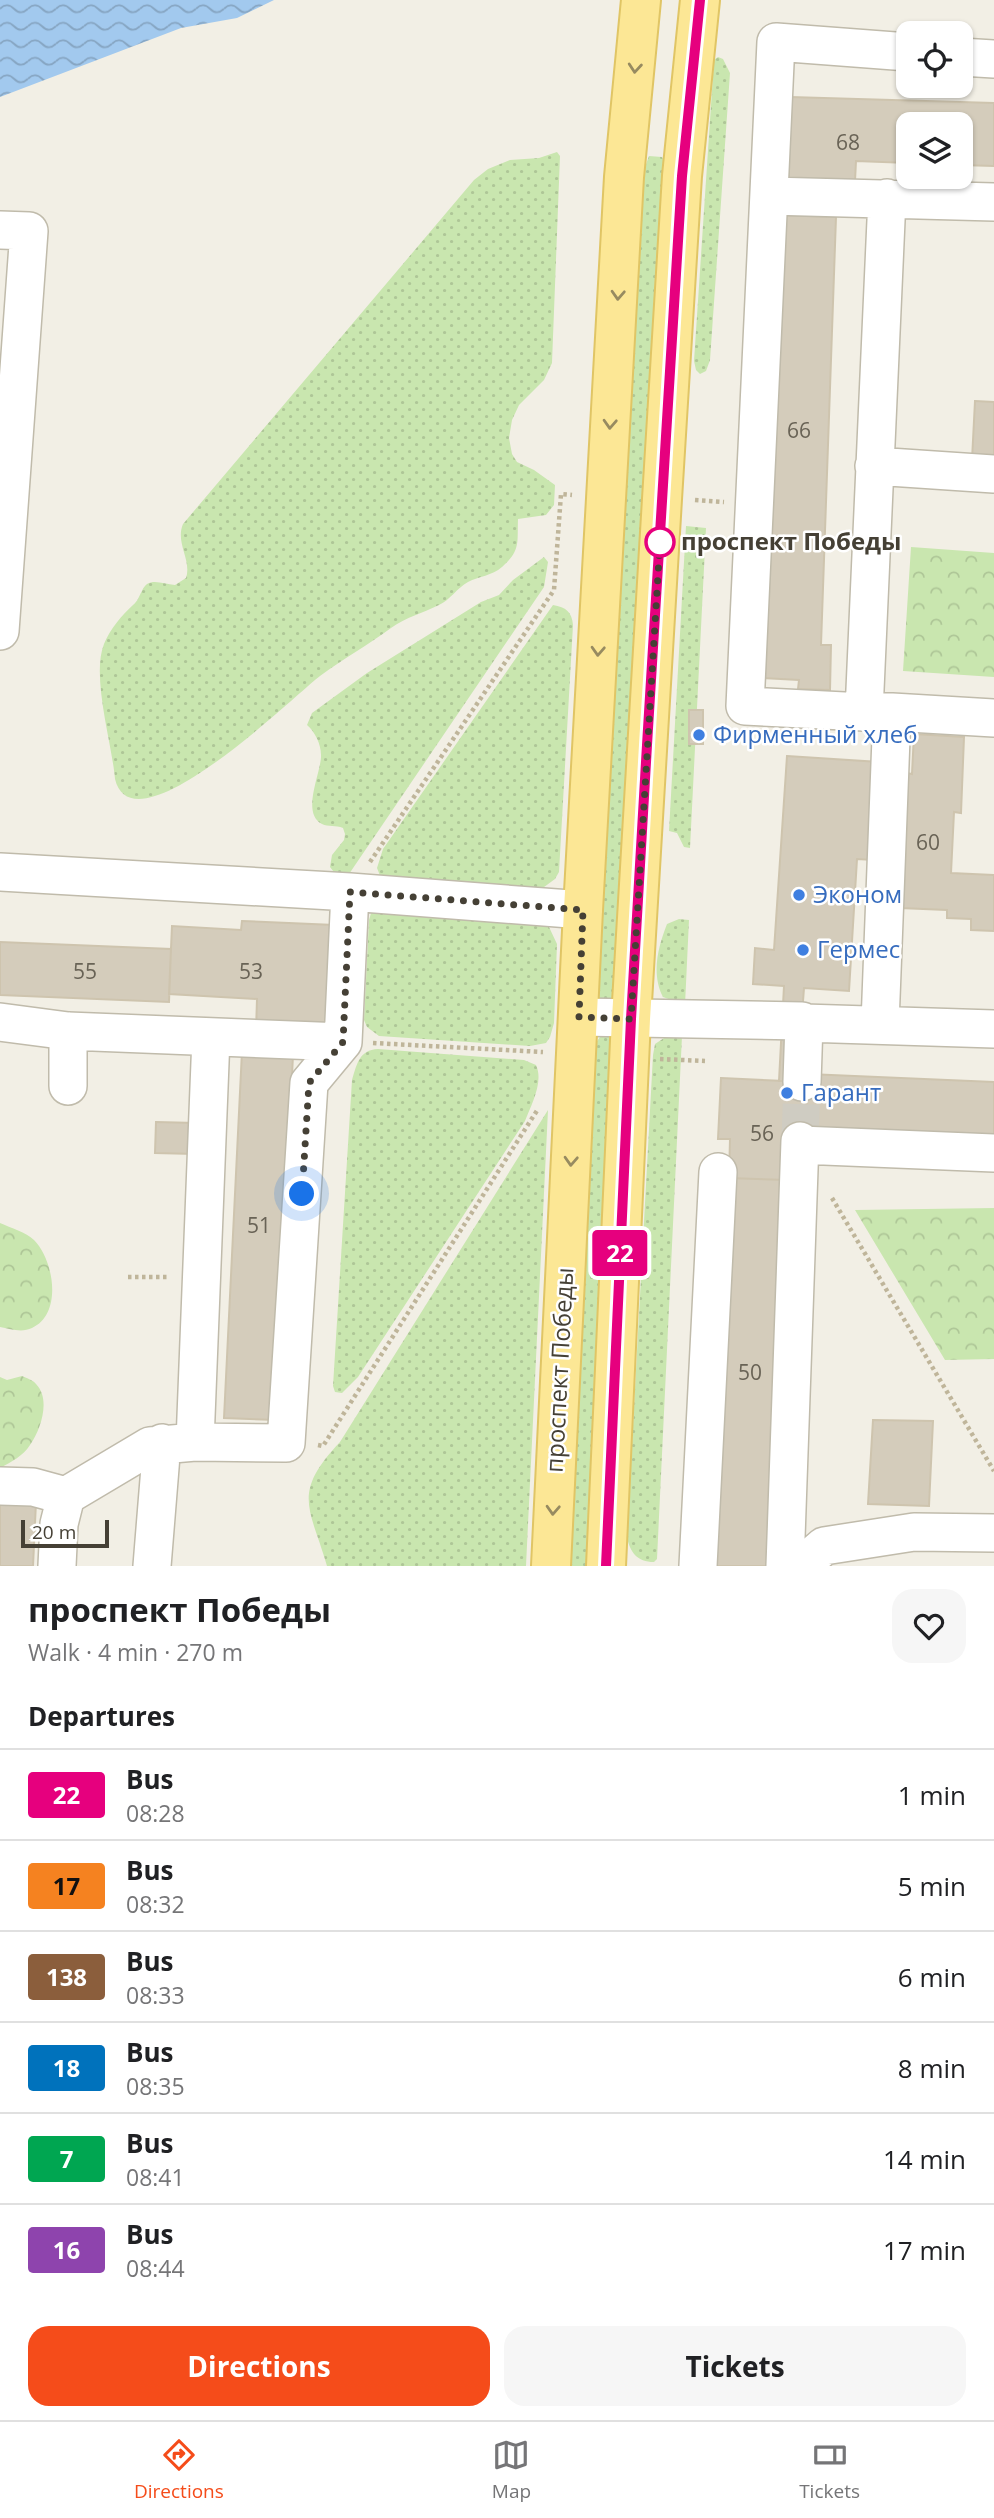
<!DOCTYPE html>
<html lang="en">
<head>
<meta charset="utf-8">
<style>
	body { margin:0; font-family:"Open Sans",sans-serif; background:#f6f6f6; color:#202124; height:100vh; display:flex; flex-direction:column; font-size:26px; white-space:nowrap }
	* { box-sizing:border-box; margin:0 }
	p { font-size:23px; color:#757577 }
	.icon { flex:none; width:38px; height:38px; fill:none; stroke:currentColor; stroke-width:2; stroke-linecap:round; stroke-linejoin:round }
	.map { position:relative; height:1566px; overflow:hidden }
	.side { display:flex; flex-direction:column; background:#fff; flex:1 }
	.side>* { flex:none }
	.badge { padding:0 14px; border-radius:5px; font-size:24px; line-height:46px }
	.controls { position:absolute; left:896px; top:21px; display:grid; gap:14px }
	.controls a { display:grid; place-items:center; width:77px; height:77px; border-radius:14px; background:#fff; box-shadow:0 2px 5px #0004; font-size:35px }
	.scale { position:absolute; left:21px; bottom:18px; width:88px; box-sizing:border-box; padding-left:7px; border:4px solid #454035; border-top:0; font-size:19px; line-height:24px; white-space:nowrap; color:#454035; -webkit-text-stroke:5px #fff; paint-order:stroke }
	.you { position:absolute; width:35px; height:35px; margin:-18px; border:5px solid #fff; border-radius:50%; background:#1a73e8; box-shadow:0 0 0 10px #1a73e833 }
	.map>.badge { position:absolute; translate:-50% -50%; box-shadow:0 0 0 4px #fff }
	h2 { padding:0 28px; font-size:26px; line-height:63px }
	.round { display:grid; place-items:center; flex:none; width:74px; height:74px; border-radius:21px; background:#f6f6f6 }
	.summary { display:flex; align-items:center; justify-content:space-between; height:119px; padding:0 28px }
	h1 { font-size:33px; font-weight:700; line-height:52px }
	.button { display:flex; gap:14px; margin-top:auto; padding:14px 28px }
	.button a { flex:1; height:80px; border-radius:21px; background:#f54c1a; color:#fff; font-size:28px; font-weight:700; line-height:80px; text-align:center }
	.button a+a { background:#f6f6f6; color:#202124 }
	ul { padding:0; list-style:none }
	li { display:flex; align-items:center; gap:21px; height:91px; padding:0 28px; border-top:2px solid #e0e0e0 }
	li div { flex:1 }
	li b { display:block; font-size:26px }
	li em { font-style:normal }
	li .badge { min-width:77px; font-weight:700; text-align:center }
	.tabs { display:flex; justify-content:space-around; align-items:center; height:98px; border-top:2px solid #e0e0e0; background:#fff; font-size:19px; color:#757577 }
	.tabs a { display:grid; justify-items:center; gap:4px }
	.tabs .current { color:#f54c1a }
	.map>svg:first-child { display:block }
	.grass { fill:url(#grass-dots) }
	.forest { fill:url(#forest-crowns) }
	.water { fill:url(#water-waves) }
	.building { fill:#d4ccbb; stroke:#cec4ae; stroke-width:2 }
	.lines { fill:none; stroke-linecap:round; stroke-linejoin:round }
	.minor-tunnel { stroke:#cfccc2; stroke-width:37; stroke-dasharray:37 18; stroke-linecap:butt }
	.minor-casing { stroke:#c0bbab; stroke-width:40 }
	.major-casing { stroke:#e0c565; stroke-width:42 }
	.path { stroke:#bfb59a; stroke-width:4.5; stroke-dasharray:3.5 3.5; stroke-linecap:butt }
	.minor { stroke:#fff; stroke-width:37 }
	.major { stroke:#fce795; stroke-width:38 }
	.oneway { stroke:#978b60 }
	.line-casing { stroke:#fff; stroke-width:16 }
	.line { stroke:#e6007e; stroke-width:10 }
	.walk { stroke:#454035; stroke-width:7; stroke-dasharray:0 12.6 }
	.stop-dot { fill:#fff; stroke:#e6007e; stroke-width:3.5 }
	.shop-dot { fill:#3f7fe0; stroke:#fff; stroke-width:2.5 }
	.labels { text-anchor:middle; stroke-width:5; stroke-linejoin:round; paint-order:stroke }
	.number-label { font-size:21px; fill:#696356 }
	.stop-label { font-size:24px; font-weight:bold; fill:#454035; stroke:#fff; text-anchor:start }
	.shop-label { font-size:24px; fill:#366cbe; stroke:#fff; text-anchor:start }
	.street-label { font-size:24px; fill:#454035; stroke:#fff }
</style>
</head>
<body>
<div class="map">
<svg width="994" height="1566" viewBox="0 0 994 1566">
	<defs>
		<pattern id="grass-dots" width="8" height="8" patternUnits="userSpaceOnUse" patternTransform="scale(1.75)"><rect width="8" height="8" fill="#c9e6af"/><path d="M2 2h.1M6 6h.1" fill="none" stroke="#aec697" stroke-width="1.8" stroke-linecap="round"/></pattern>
		<pattern id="forest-crowns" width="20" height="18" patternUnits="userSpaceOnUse" patternTransform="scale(1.75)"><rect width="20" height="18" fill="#c9e6af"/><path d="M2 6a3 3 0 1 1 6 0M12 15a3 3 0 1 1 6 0" fill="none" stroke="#aec697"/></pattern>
		<pattern id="water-waves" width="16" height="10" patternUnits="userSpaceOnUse" patternTransform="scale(1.75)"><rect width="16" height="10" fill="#a2c9ee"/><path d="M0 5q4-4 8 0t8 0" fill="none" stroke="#86a5c2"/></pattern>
	</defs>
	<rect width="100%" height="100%" fill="#f2efe5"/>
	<path class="grass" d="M718,57L723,59L730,73L710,360L706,371L700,374L696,370L694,361L714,60Z
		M557,152L560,156L552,363L544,380L519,405L512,420L509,438L512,454L517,462L534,470L555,485L554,505L546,515L518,519C517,543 521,550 502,567C492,576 479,576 468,582C457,588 450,600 439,605C423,613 406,617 391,628C368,645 343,659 320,676C295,695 133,854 115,779C112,743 91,676 104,644C110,629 122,615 133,605C138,601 139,596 142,591C148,576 162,584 175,585L186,578C192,560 175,543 183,524L474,180L488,169L510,160L539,158Z
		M649,156L662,157L666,166L613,1006H599L596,996L645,167Z
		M686,526L706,528L690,848L684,847L677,833L669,831Z
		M544,557L548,562L544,587L347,877L337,876L330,867L332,855L344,840L345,834L343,828C336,825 328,827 322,824C300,813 322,771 321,755C321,744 315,732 307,725L312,713L367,673L481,602L499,595L513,580Z
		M553,605C566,607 572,612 573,625L559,872L555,879L540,890L381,878L377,868L383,849Z
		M372,910L539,918L549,927L557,944L554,1023L550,1037L546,1043L530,1046L379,1036L367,1027L364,1020L369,920Z
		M679,919L689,920L685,1005L663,997C651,974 658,947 667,924Z
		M682,1036L657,1559L654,1562C637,1562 630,1552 627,1537L653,1055L655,1044L664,1038Z
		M600,1037H609L614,1046L587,1566H568L595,1044Z
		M378,1049L524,1060L536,1065C544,1082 531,1105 525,1121L358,1377L342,1393L335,1392L333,1386L352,1080C357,1064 359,1050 378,1049Z
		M548,1110L526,1566H327C310,1507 291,1494 340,1442Z"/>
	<path class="forest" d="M911,547L994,553V677L903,671Z
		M994,1208V1359L945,1360L855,1210Z
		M0,1223C11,1228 26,1232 34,1240C54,1260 63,1314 32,1328C22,1333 10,1329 0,1327Z
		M22,1376C26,1378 33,1380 36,1384C51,1399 41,1429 30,1445C23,1456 11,1462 0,1468V1377L7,1380Z"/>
	<path class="water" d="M0,0H274L237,18L181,28L0,97Z"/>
	<path class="building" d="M790,97L994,103V166L961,165V124H908V163L856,161L855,181L787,179Z
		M777,215L836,217L821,645H831L830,690L798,689L799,680L760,678Z
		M975,401L994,402V461L972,460Z
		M689,710H703V744H689Z
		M914,734L964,737L961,813L954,812L951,873L994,875V931L971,930V919L947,918V910L900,908L906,773L912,774Z
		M787,756L879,762L873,860L857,859L849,991L804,988L797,1081H779L784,986L753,984L755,948L774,950Z
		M242,921L334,925L329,1035L256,1031L257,999L169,994L172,926L241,930Z
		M0,942L171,949L169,1002L0,995Z
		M243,1031L294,1033L276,1420L224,1418Z
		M808,1074L994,1082V1137L805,1129Z
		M721,1078L807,1082L805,1142L787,1180L729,1178L730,1139H718Z
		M156,1122L196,1123L195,1154L155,1153Z
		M729,1178L787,1180L771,1566H712Z
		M873,1420L933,1421L929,1506L868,1504Z
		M0,1500L36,1502L33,1566H0Z"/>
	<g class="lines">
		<path class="minor-tunnel" d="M800,1141L802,1082"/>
		<g class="minor-casing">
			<path id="minor" d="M961,57L994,59
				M770,196L994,202
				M0,230L29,231L0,631
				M874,466L994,474
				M864,712L745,706L776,42L908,52
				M892,712L994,718
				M0,872L350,892L583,910
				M579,1017L802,1021L804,1023L994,1029
				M0,1022L68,1031L343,1042
				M880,1024L892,712H864L887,198
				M68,1031V1086
				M802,1082L804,1023
				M800,1145L994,1153
				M195,1442L211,1037
				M0,1486L33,1487L66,1496
				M57,1566L59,1524L66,1496L150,1446L195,1442L286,1443L309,1083L343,1042L350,892
				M152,1566L162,1443
				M698,1566L718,1172
				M785,1566L800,1141
				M801,1566L824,1546L914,1532L994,1533"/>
		</g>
		<g class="major-casing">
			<path id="major" d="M551,1566L583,910L624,177L641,0
				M606,1566L631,1019L662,499L682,176L700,0"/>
		</g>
		<path class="path" d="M695,500L724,502
			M370,862L554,590L561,494L572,495
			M373,1043L543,1052
			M660,1059L705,1061
			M832,1198L994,1471
			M128,1277H168
			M318,1445L323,1446L538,1109"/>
		<use href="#minor" class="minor"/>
		<use href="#major" class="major"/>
	</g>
	<defs><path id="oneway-chevron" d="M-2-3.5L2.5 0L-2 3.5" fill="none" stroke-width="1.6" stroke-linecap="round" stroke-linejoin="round" transform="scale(1.75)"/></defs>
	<g class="oneway">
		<use href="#oneway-chevron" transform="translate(635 68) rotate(95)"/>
		<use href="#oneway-chevron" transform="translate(618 295) rotate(93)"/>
		<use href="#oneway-chevron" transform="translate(610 424) rotate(93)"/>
		<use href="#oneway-chevron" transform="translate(598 651) rotate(93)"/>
		<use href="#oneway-chevron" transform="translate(571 1161) rotate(93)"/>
		<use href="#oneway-chevron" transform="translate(553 1510) rotate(93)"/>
	</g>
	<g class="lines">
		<g class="line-casing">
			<path id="line" d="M606,1566L631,1019L647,745L682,176L700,0"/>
		</g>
		<use href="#line" class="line"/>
		<path class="walk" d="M302,1194L309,1083L343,1042L350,892L583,910L579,1017L631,1019L660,542"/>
	</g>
	<circle class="stop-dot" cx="660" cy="542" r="14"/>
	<g class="shop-dot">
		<circle cx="699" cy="735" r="7"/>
		<circle cx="799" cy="895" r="7"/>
		<circle cx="803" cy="950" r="7"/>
		<circle cx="787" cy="1093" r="7"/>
	</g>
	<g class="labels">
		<g class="number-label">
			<text x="848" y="150">68</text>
			<text x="799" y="438">66</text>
			<text x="928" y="850">60</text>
			<text x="85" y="979">55</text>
			<text x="251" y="979">53</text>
			<text x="762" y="1141">56</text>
			<text x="259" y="1233">51</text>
			<text x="750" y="1380">50</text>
		</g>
		<g class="stop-label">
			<text x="681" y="550">проспект Победы</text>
		</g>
		<g class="shop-label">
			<text x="713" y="743">Фирменный хлеб</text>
			<text x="813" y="903">Эконом</text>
			<text x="817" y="958">Гермес</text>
			<text x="801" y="1101">Гарант</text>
		</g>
		<g class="street-label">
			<text transform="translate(560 1370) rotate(-87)" y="8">проспект Победы</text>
		</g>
	</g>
</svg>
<div class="controls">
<a><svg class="icon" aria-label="locate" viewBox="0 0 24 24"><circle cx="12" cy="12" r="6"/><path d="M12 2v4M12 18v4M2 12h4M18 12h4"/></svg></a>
<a><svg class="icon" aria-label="layers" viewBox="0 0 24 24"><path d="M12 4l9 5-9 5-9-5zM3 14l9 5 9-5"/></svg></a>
</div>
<div class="scale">20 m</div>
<div class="you" style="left:302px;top:1194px"></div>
<b class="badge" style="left:620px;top:1253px;background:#e6007e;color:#fff">22</b>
</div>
<section class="side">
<div class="summary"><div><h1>проспект Победы</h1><p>Walk · 4 min · 270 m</p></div><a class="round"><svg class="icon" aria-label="heart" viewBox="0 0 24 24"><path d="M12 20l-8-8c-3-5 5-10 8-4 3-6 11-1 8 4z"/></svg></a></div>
<h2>Departures</h2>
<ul>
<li><span class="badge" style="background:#e6007e;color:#fff">22</span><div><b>Bus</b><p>08:28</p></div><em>1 min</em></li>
<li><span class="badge" style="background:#f58220;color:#111">17</span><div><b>Bus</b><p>08:32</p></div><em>5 min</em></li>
<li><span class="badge" style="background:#8b5e3c;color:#fff">138</span><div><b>Bus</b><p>08:33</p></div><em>6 min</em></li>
<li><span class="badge" style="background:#0072bc;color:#fff">18</span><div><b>Bus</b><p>08:35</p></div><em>8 min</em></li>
<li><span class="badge" style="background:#00a651;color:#fff">7</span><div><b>Bus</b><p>08:41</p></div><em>14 min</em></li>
<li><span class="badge" style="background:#8e44ad;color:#fff">16</span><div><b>Bus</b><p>08:44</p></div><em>17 min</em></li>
</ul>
<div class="button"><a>Directions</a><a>Tickets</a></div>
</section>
<nav class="tabs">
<a class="current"><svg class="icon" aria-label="directions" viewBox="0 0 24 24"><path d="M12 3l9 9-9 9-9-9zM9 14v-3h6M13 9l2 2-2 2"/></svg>Directions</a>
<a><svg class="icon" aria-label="map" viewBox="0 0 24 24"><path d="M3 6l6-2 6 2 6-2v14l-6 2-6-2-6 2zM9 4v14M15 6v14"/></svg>Map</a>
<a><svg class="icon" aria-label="tickets" viewBox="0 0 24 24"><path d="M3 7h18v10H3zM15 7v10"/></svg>Tickets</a>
</nav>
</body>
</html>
